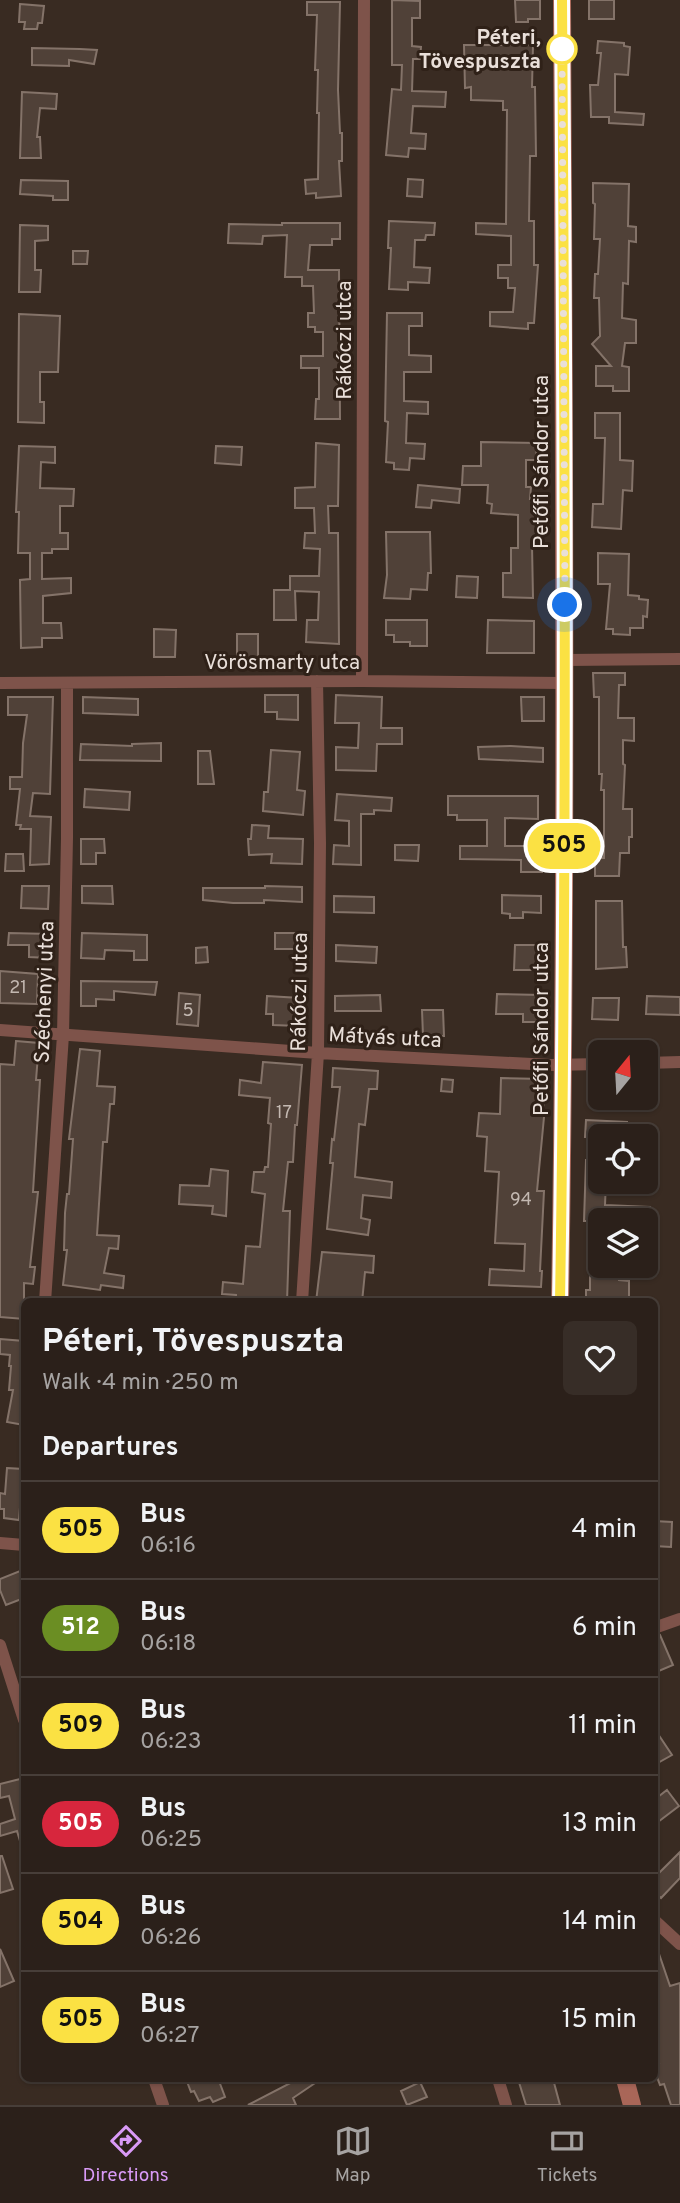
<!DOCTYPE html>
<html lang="en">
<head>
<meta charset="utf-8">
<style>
	body { margin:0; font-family:Overpass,sans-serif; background:#372d27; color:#f1f3f6; height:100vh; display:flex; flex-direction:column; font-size:26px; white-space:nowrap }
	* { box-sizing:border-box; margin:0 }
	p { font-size:23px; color:#a6a3a2 }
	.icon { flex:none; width:38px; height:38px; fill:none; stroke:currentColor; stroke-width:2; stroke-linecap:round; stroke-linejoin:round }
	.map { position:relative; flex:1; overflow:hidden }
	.sheet { position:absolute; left:21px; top:1298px; width:637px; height:784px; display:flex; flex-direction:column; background:#2b201a; border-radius:10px; box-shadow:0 2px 5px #0004,0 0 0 2px #473e39 }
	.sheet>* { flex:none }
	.badge { padding:0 14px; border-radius:23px; font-size:24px; line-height:46px }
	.needle { width:46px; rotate:18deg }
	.tools { position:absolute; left:588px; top:1040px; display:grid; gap:14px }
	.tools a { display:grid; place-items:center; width:70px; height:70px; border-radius:10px; background:#2b201a; box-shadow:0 2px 5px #0004,0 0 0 2px #473e39; font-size:35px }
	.you { position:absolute; width:35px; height:35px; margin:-18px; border:5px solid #fff; border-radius:50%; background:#1a73e8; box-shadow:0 0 0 10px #1a73e833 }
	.map>.badge { position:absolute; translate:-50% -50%; box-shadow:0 0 0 4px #fff }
	h2 { padding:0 21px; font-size:26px; line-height:63px }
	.round { display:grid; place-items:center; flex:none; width:74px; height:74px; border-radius:10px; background:#372d27 }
	.head { display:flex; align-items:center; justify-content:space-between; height:119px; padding:0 21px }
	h1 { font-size:33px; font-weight:700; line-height:52px }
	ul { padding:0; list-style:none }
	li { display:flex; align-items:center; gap:21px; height:98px; padding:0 21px; border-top:2px solid #473e39 }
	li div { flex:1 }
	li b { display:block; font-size:26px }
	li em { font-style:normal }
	li .badge { min-width:77px; font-weight:700; text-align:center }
	.menu { display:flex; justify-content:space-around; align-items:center; height:98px; border-top:2px solid #473e39; background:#2b201a; font-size:19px; color:#a6a3a2 }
	.menu a { display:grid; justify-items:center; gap:4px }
	.menu .selected { color:#d99af7 }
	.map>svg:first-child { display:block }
	.building { fill:#504138; stroke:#847369; stroke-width:2 }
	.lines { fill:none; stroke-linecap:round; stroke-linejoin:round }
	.minor { stroke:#7e534a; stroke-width:12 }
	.secondary { stroke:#a96658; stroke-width:18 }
	.line-casing { stroke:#fff; stroke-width:16 }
	.line { stroke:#fbe143; stroke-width:10 }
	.walk { stroke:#e9dfd9; stroke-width:7; stroke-dasharray:0 12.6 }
	.stop-dot { fill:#fff; stroke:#fbe143; stroke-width:3.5 }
	.labels { text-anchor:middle; stroke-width:6; stroke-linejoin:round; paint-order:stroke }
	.number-label { font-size:18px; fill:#c3b8b1 }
	.stop-label { font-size:21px; font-weight:bold; fill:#e9dfd9; stroke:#2f2118; text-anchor:end }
	.street-label { font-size:21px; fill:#e9dfd9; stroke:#2f2118 }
</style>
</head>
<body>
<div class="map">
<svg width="680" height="2105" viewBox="0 0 680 2105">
	<rect width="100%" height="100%" fill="#392b22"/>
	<path class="building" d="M392,0L420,1V18H412V46L421,47L420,59H413L412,91L446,92L445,107L413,106L411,133L426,134L425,149L409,148L408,157L386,155L392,89L401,90L402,65H392Z
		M515,0H540V19H528V22H516Z
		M589,0H614V19H589Z
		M307,2H340L338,90L340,133H342V161H339L341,196L316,198V193L306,194L305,180L318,179L319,113H317L318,70H315L317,15H307Z
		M20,4L44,6L42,23H38L37,29H24L25,22H19Z
		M598,41L624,43V46L630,47L628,75L615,74V112L644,114L643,125L609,123V117H591L590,85H598L601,53H597Z
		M464,45H533L532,87H535L536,156H530L529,221H534V265H538L534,323H528V329L490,326V312H513L515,288H508V278H498V265H511V236L476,234V223L506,224L507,110H503V101L471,100V87L465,88Z
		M32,48L80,49L97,50L94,64L69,60V66L32,65Z
		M22,92L57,94L56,109L40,108L37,137H40L41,158H20Z
		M408,179L423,180L422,197L407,196Z
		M21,180L68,181V200H53V196L20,194Z
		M593,183L629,184L628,226L636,227V242L629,241L628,284L623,283L622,318L636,320V343H625L622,366L629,367V391H613V386H596V366H611L592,344L600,336L599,298H594L595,274H598L600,239H594L595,204L593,203Z
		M389,221L435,223L434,235H426L425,240H415L414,267L430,268L429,283L408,282V290L389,289L391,248H388Z
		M282,223H340V239H332V245H310L308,270H339L340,419H315L316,399H319V368H301V356H323V332H315V327H308V313H314L313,286H302V277H285L287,235L263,236L262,244L228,243L229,224L282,225Z
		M20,225L48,226V240L35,241V270H41L40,292H19Z
		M73,251H88L87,264H73Z
		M387,313H422V326H409V355L431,356V372H404V401L428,402V414L407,413L406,443L425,444L424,459L410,458L409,470L394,469V463L386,462L388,422L385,421Z
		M19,314L60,316L58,372H40V402H44V423L18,422Z
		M595,413H620V460L633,461L632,491L623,490L621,529L592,527L593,504H603L605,438H595Z
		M481,442L537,443L536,460H526V487H531L530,499H536V545H532L533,598L503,597V573H511V548H518V515L491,513L492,504L487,503L488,485H462L463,466H481Z
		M316,443L339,445L338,506H328L329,533H338L339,644L306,642L307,620H318L319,592L295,591L296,620H274V590H290V576H319L320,549L304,548L305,533H315L314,508H295V488L315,487Z
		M19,446L55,447V463L41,462L40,488L74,489L73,506H60V533H68V549H52V553H42V579L71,578V593L43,596V623H61L62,638H42V647L21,648L20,580L30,579V553H18L19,512H16Z
		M216,446L242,447L241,465L215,463Z
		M418,485L460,489L459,503L432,500L431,508L416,507Z
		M386,532H430L431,573H428L427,590L411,589L410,599L384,598L387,575Z
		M598,553L629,554L628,595L639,596V599L648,600L647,617L643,616V628H630V635L613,634V629H606L610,584H598Z
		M457,576L478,577L477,598L456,597Z
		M386,620H427V646H410V642H394V635H386Z
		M488,620L534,621V653H487Z
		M154,629L176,630L175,657H154Z
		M237,634H258V659H237Z
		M593,673H625V685H619L618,718H634V741L623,740V764L625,765L623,809H632V837H629V853H620L619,876H595V858H604V790H601L602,774H599V697H594Z
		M265,695H298V720L277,719V712H265Z
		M336,695L382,697L381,728H402V744H377L376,771L336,770V747L358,748L359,723H335Z
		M8,697H53L50,794L33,793L30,816L51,817L49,864L30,865L31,829H20L21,825H16L20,789H10V777H22L23,743L27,715H8Z
		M83,697L138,699V715L83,713Z
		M521,697H544V721H522Z
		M161,743V761L80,760L81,744L132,746V744Z
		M511,746L543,748V762L479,759L478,747Z
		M271,750L300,752L297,790L305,791L303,815L263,811L264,792H268Z
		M198,751H210L214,784H198Z
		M85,789L130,792L129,810L84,807Z
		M337,794L392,798L391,811L374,810V814H361V865L333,864L334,845L349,846V821L335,820Z
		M448,796H538V819L505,818V846H542V872H521V860L460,859V846H487V820H457V815H448Z
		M252,825L269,826L268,838L303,839L302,864L271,863L272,854L249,855L248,839H251Z
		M81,839H104L105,853H96V864H81Z
		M395,845H419L418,861L395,860Z
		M6,854H23L24,871H5Z
		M22,886H49L48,909L21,908Z
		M82,886H112L113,904L82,903Z
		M265,886L302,887V902L264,900V903H233L203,900V888H265Z
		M502,895L541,896V913L523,912V918H510V914L502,913Z
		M334,896L374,897V913L334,912Z
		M596,901H622L623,947H626L627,967L596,969Z
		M9,933L50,934L49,958L29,957V945H8Z
		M82,933L147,935V960H134V951L105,950L104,959L81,958Z
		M275,933H303V949H275Z
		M336,945L377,947L376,963L336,961Z
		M515,945H542V970H514Z
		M207,947L208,962L196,963V948Z
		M0,971L38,974L37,1004L0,1003Z
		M81,981L157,982L155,995L114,991V1000L96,999V1006H81Z
		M179,993L200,995L198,1026L177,1024Z
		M497,994L541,995V1022H523V1014H496Z
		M380,995L381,1011H335V996Z
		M267,996L300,998L298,1026L273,1025V1014H266Z
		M647,996L680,997V1015L646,1014Z
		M593,998H619L618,1020L592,1019Z
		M422,1010H443L444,1036H423Z
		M16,1041L39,1043L36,1080H40L33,1192H38L30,1267H35L33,1284L24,1283V1319L0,1317V1064L14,1065Z
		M80,1049L100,1051L97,1086L115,1087L114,1104H110L107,1142H103L97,1235L119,1236L118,1249L109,1248L104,1273L124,1276L123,1288L101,1285L100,1290L63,1285L67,1250H64L65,1213L67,1194H69L73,1139H69Z
		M263,1062L302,1065L297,1125H295L293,1162H288L283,1211H290L287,1302L236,1299V1295L222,1294L223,1282L243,1284L246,1246L260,1247L265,1194L252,1192L254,1172H264L265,1167H268L271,1124L268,1123L270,1098L239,1095L240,1080L261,1083Z
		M333,1068L378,1071L377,1089H369L365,1125L359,1124L355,1177L392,1182L391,1198L363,1195L361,1218L370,1220L368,1235L327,1229L333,1163H330L332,1139L334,1140L340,1087H332Z
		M501,1078L543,1079L544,1117L537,1191H544L540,1271H542L541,1287L489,1285L490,1269L524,1271L525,1244L495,1243L499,1172L485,1171L487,1137L477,1136L479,1113L500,1114Z
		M442,1079L453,1080L452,1092L441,1091Z
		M586,1120L627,1122V1136L585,1137Z
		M586,1160L600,1161V1181H606L605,1205L650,1207L649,1218L600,1220V1242H588V1221H584Z
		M211,1169L228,1171L226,1216L212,1214L213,1206L179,1204L180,1185L209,1186Z
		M322,1252L374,1256L373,1273L365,1272L362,1302H316Z
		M590,1265H618L619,1280L629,1281V1302H586V1290H590Z
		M0,1339L24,1341V1425L7,1422L13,1390H9L11,1366H9L10,1355L0,1354Z
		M7,1468L23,1469L19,1520L4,1518V1509H0V1493L5,1494Z
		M654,1521L672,1522L671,1547L654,1546Z
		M20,1571L24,1582V1598L6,1605L0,1590V1579Z
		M660,1635L673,1665L654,1673V1637Z
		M654,1728L672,1755L654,1765Z
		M24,1778V1841H20L17,1831L0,1836V1824L15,1819L9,1796L0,1798V1784Z
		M667,1790L679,1806L654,1825V1800Z
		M680,1852V1878L661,1898L654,1892V1878Z
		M0,1856H2L13,1889L0,1893Z
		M654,1948H657L670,1986L680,1983V2105H671L664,2084L660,2085L654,2069V2065L659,2063L654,2048Z
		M0,1949L14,1981L0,1987Z
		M186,2079H222L219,2081L225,2097L213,2102L210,2097L199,2101L194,2091L191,2092Z
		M298,2079H321L293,2098L296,2105H248Z
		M518,2079H553L560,2105H526Z
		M420,2082L427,2097L407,2105L401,2091Z"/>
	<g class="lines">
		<path class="minor" d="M565,660L680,659
			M362,681L364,0
			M0,683L362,681L564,683
			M0,1030L318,1053L551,1065L600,1064
			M646,1063L680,1062
			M45,1302L63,1035L67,838V683
			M302,1302L318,1053L320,843L317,681
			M0,1543L24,1545
			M654,1628L680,1619
			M0,1645L24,1720
			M654,1920L680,1944
			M154,2079L163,2105
			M498,2079L506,2105"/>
		<path class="secondary" d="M560,1302C567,868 564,434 562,0
			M625,2079L632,2105"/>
	</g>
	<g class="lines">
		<g class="line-casing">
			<path id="line" d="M560,1302C567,868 565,434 562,0"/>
		</g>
		<use href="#line" class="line"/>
		<path class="walk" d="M562,49L565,605"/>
	</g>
	<circle class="stop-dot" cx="562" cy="49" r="14"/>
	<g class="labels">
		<g class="number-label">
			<text x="18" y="993">21</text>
			<text x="188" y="1016">5</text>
			<text x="284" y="1118">17</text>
			<text x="521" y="1205">94</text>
		</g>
		<g class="stop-label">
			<text x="541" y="44">Péteri,<tspan x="541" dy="24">Tövespuszta</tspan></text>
		</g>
		<g class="street-label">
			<text transform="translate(344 340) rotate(-90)" y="7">Rákóczi utca</text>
			<text transform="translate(541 462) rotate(-90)" y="7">Petőfi Sándor utca</text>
			<text x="282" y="669">Vörösmarty utca</text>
			<text transform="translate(44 992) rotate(-88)" y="7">Széchenyi utca</text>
			<text transform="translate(299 992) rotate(-89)" y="7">Rákóczi utca</text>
			<text transform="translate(541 1029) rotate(-90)" y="7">Petőfi Sándor utca</text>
			<text transform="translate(385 1037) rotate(3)" y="7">Mátyás utca</text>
		</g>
	</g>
</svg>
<div class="tools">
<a><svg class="needle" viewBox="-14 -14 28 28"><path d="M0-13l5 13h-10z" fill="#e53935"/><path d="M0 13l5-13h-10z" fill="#a6a3a2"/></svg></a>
<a><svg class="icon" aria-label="locate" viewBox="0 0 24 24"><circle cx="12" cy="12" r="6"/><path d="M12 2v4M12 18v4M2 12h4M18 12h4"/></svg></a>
<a><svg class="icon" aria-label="layers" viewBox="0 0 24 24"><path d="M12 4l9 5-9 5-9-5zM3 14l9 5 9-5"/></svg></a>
</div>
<div class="you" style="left:565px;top:605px"></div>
<b class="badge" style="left:564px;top:846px;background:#fbe143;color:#111">505</b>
<section class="sheet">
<div class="head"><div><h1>Péteri, Tövespuszta</h1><p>Walk · 4 min · 250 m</p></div><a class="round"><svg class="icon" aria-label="heart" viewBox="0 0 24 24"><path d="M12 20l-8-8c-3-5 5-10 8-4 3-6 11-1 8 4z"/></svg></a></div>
<h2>Departures</h2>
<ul>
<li><span class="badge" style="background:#fbe143;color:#111">505</span><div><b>Bus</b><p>06:16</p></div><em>4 min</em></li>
<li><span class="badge" style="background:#6b8e23;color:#fff">512</span><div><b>Bus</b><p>06:18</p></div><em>6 min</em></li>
<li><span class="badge" style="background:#fbe143;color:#111">509</span><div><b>Bus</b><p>06:23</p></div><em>11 min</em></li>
<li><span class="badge" style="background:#d7263d;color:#fff">505</span><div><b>Bus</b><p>06:25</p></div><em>13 min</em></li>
<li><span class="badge" style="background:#fbe143;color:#111">504</span><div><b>Bus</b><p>06:26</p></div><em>14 min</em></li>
<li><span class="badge" style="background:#fbe143;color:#111">505</span><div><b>Bus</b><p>06:27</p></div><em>15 min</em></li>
</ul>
</section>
</div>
<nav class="menu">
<a class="selected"><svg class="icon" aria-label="directions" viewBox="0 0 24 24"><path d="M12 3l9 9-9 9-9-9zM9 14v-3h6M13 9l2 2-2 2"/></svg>Directions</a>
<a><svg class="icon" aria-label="map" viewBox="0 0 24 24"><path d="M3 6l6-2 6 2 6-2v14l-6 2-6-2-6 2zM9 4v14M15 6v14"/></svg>Map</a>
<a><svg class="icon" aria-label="tickets" viewBox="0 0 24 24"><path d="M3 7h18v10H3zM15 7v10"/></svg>Tickets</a>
</nav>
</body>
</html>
